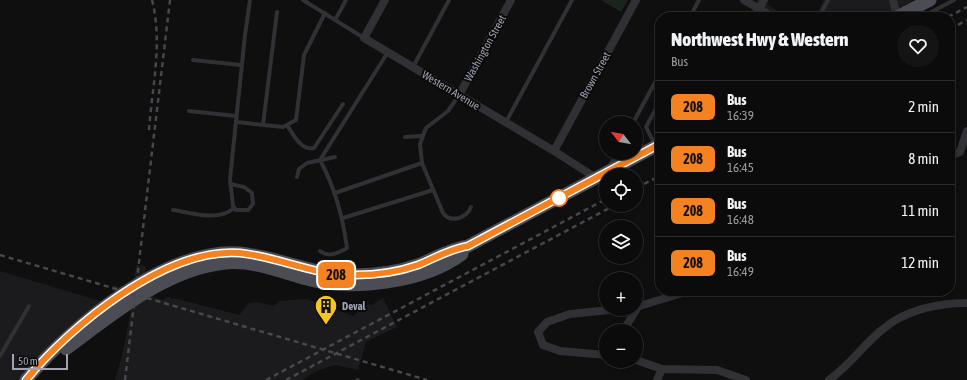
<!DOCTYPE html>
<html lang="en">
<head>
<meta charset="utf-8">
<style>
	body { margin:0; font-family:"Asap Condensed",sans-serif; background:#141415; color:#f1f3f6; height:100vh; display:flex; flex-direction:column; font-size:15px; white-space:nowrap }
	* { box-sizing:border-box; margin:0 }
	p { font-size:13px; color:#9a9b9d }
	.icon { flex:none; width:22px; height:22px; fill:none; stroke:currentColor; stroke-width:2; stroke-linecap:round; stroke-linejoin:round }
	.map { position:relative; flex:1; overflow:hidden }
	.panel { position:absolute; left:655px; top:12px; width:300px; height:284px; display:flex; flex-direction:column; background:#0b0b0c; border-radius:16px; box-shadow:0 2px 6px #0003,0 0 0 1px #2b2b2d }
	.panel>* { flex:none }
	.badge { padding:0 8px; border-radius:6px; font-size:14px; line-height:26px }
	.needle { width:26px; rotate:301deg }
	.tools { position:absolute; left:599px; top:116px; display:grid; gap:8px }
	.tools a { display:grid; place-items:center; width:44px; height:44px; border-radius:50%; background:#0b0b0c; box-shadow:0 2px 6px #0003,0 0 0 1px #2b2b2d; font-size:20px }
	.scale { position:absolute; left:12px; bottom:10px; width:56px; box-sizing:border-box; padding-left:4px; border:2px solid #a0a3b2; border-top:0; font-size:11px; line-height:14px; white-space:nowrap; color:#a0a3b2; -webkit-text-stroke:3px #0a0a0b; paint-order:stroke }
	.map>.badge { position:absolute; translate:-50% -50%; box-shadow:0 0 0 2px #fff }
	.round { display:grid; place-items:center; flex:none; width:42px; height:42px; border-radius:21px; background:#141415 }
	.head { display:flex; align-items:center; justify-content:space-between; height:68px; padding:0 16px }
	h1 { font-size:19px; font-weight:800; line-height:30px }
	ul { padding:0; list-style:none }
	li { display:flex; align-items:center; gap:12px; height:52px; padding:0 16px; border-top:1px solid #2b2b2d }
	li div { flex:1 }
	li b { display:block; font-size:15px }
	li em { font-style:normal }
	li .badge { min-width:44px; font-weight:700; text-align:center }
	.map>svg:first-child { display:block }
	.built { fill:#1b1b1d }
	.green { fill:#1b231d }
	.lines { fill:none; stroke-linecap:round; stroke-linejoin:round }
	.service { stroke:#303035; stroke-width:4 }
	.minor { stroke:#303035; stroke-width:8 }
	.primary { stroke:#4c4d54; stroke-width:13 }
	.rail { stroke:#47484e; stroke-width:2.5; stroke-dasharray:5 4; stroke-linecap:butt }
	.line-casing { stroke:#fff; stroke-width:9 }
	.line { stroke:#f58220; stroke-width:6 }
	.stop-dot { fill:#fff; stroke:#f58220; stroke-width:2 }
	.labels { text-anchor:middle; stroke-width:4; stroke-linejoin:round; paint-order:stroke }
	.street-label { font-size:11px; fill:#a0a3b2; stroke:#0a0a0b }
	.poi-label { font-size:11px; font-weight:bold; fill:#a0a3b2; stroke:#0a0a0b; text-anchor:start }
</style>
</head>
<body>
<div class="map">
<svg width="967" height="380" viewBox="0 0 967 380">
	<rect width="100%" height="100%" fill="#0f0f10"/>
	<path class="built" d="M757,0H760L788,17H749Z
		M824,0H914L883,17H815Z
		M136,265L146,266L144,286L150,296L163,300L168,297L178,299L239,315L249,303L257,302L274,306L279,301L307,299L353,316L367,304L372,305L383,298L397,327L366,342L358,370L335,365L317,371L302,380H115L122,356L132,304L126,295L112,291L113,285L125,289L134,283Z
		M0,271L104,302L51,343L21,380H0Z"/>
	<path class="green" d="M601,0H628L621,12Z"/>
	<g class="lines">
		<path class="service" d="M303,0L364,38
			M690,17L699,0
			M819,17L828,0
			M922,17L954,0
			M335,20L346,0
			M193,60L241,65
			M413,67L449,0
			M459,95L448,111L426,128L420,144L422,163L443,213C450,223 466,219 471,207
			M189,111L236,116
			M236,122L283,127L296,120L304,55L325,13
			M506,122L572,0
			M633,123L660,73
			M263,125L277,12
			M287,125C293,134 301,151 314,148L343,104
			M405,137L421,136
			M655,145L646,127L660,101
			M609,167L617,153
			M297,177L299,169L307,163L335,157
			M230,184L244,187L252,193L253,204L248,210H236L233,206L230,179L245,35L250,0
			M335,193L422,163
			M173,210C192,213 218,222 234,208
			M343,218L433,190
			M320,251C329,258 338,253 347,248C343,217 335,188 320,160L388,52
			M0,356L29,306
			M357,380H358"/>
		<path class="minor" d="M385,0L364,38L554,151L596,178
			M744,0L773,17
			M893,0L897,17
			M755,17L764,0
			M459,95L511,0
			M554,151L636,0
			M950,156L960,152L967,131
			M636,307L689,291
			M623,331L638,307
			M606,355L560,351L543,345L538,332L547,322L570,314L619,309
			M636,360L662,369L717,370L746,380
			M657,380L662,369
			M829,380C850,365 864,344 883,329C905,310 938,303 967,303"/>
		<path class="primary" d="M897,17L930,0
			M66,349C112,315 166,269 225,263C253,260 281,272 307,279C352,292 425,282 462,254
			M26,380C70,327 166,247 240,253C280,257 315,276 355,275C376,275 398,272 418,265C435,258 450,249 468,246L660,144"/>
		<path class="rail" d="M948,17L967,7
			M950,29L967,20
			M149,130C152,87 163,43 152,0
			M636,188L660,176
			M0,255L427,380
			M125,380L170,0
			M266,380L606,199
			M286,380L615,205"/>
	</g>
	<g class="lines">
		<g class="line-casing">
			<path id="line" d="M26,380C70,326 166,247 240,253C280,257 315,276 355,275C376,275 398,272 418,265C435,258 450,249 468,246L660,144"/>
		</g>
		<use href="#line" class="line"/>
	</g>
	<defs>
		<g id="building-pin" transform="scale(1.15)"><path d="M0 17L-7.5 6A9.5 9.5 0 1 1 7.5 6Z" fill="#f4c523" stroke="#0a0a0b"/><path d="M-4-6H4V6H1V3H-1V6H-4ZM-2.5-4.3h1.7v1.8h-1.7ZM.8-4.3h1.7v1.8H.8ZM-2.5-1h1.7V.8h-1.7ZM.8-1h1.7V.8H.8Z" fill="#111"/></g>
	</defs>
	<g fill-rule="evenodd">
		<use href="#building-pin" x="326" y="306"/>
	</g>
	<circle class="stop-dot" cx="559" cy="198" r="8"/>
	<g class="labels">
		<g class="street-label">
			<text transform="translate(485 48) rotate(-61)" y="4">Washington Street</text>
			<text transform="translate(595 75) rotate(-61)" y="4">Brown Street</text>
			<text transform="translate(451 90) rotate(31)" y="4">Western Avenue</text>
		</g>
		<g class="poi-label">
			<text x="342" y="310">Deval</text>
		</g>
	</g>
</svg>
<div class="tools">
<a><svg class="needle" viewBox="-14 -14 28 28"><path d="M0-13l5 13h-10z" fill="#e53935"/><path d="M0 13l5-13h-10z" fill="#9a9b9d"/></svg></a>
<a><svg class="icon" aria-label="locate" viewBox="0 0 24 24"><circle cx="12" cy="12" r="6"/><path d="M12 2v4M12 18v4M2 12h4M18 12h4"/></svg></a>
<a><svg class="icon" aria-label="layers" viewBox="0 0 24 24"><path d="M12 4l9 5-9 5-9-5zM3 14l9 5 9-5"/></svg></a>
<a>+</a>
<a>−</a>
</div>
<div class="scale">50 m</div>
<b class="badge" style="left:336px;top:275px;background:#f58220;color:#111">208</b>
<section class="panel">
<div class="head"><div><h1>Northwest Hwy &amp; Western</h1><p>Bus</p></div><a class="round"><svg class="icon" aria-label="heart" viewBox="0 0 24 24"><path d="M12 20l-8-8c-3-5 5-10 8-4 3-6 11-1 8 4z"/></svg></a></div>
<ul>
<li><span class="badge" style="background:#f58220;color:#111">208</span><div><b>Bus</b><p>16:39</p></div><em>2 min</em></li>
<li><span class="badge" style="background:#f58220;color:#111">208</span><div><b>Bus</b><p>16:45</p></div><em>8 min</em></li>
<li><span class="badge" style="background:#f58220;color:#111">208</span><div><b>Bus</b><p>16:48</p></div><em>11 min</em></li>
<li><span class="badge" style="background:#f58220;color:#111">208</span><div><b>Bus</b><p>16:49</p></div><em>12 min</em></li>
</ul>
</section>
</div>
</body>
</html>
